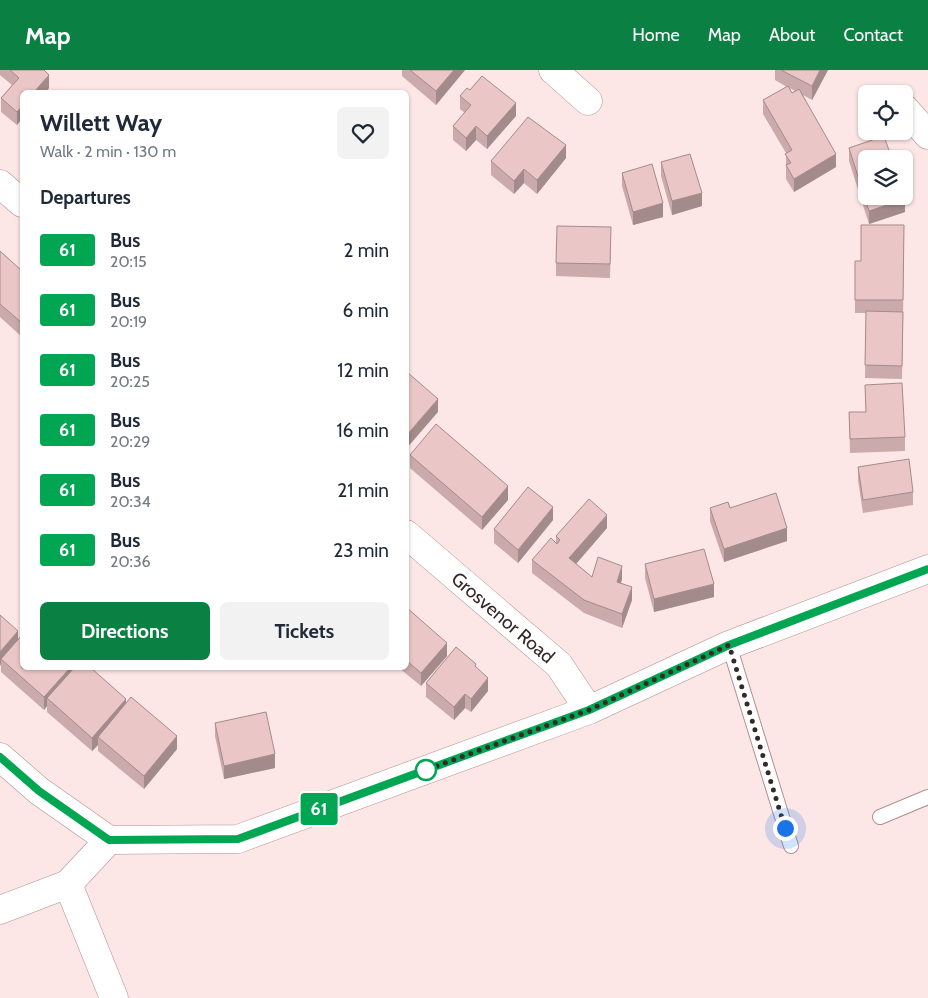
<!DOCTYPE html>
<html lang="en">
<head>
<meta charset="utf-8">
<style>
	body { margin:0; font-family:Cabin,sans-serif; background:#f2f2f3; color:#1f2937; height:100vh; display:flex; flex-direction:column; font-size:19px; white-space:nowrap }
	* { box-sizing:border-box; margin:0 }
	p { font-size:16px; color:#747a83 }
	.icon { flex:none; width:28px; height:28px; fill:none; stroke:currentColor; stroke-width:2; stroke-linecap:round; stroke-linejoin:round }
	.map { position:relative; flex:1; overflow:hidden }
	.sheet { position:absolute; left:20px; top:20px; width:389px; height:580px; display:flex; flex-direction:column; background:#fff; border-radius:8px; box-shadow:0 1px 4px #0004 }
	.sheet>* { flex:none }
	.badge { padding:0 10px; border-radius:4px; font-size:18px; line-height:32px }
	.controls { position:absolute; left:858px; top:15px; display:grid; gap:10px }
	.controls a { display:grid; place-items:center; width:55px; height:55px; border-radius:8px; background:#fff; box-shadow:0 1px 4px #0004; font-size:25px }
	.you { position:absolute; width:25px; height:25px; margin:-12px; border:4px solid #fff; border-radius:50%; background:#1a73e8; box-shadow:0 0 0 8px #1a73e833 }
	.map>.badge { position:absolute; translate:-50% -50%; box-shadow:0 0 0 2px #fff }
	h2 { padding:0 20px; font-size:19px; line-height:45px }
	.round { display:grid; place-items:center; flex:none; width:52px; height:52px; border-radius:8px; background:#f2f2f3 }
	.headline { display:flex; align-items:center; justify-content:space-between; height:85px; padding:0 20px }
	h1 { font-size:24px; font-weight:700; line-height:38px }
	.button { display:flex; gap:10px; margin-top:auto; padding:10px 20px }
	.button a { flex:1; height:58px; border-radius:8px; background:#0b8043; color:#fff; font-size:20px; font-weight:700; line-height:58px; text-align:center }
	.button a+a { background:#f2f2f3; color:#1f2937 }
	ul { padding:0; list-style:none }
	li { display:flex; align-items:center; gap:15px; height:60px; padding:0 20px }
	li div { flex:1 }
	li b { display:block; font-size:19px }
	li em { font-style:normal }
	li .badge { min-width:55px; font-weight:700; text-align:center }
	header { display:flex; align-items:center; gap:30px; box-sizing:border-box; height:70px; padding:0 25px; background:#0b8043; color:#fff }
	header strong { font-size:24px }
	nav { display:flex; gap:28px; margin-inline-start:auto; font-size:18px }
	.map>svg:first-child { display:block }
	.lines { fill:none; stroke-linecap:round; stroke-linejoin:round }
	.service-casing { stroke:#b29090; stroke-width:16 }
	.minor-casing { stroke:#b29090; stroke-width:29 }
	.primary-casing { stroke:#b29090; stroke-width:29 }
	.service { stroke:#fff; stroke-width:14 }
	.minor { stroke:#fff; stroke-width:28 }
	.primary { stroke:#fff; stroke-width:28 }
	.wall { fill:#caaaaa; fill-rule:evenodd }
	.shaded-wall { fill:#a48b8b }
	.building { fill:#ebc6c6; stroke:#a48b8b }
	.line-casing { stroke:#fff; stroke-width:11 }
	.line { stroke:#00a651; stroke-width:8 }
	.walk { stroke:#372929; stroke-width:5; stroke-dasharray:0 9 }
	.stop-dot { fill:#fff; stroke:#00a651; stroke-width:2.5 }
	.labels { text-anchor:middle; stroke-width:4; stroke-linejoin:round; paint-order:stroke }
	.street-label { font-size:19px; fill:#372929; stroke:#fff }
</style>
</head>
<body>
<header>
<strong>Map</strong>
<nav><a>Home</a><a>Map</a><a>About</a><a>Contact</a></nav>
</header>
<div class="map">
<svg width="928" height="928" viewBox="0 0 928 928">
	<rect width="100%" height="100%" fill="#fde6e6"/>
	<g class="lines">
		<g class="service-casing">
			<path id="service" d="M729,575L791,776
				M880,747L928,727"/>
		</g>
		<g class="minor-casing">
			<g id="minor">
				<path d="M553,0L588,31"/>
				<path d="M904,38L928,65"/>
				<path d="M0,114L22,133"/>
				<path id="s1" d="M406,464L559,595L589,640"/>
				<path d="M68,814L114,928"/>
				<path d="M0,840L68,814L109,770"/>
			</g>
		</g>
		<g class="primary-casing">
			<path id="primary" d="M0,687L39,721L109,770L238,769L589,640L729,575L928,499"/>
		</g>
		<use href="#service" class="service"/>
		<use href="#minor" class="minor"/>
		<use href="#primary" class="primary"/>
	</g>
	<path class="wall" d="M0,0H44L49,18L46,22H22L17,55L1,42V28L12,15L0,5Z
		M402,0H465L436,35L402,6Z
		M775,0H828L812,30L803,25L836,97L794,122L786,109V83L763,44V30L787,17L775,10ZM790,18L795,21L792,23Z
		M470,20L516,46L487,79L476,70L466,81L453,70V56L465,43L460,39V26Z
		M849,78L905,142L869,154L849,91Z
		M566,88L537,124L524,113L514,124L491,105V91Z
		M661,92L702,136L672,145L661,106Z
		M622,103L663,147L633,155L622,116Z
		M904,155L903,256L902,309L865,308L866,243H855V191H861Z
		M611,171L610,208L556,206V193Z
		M0,181L22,201V267L0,247Z
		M865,315L905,367V381L850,383L849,342H866Z
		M410,385L508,430L482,460L410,398Z
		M858,397L913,422V435L863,443L858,410Z
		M710,438H730L787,471L724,492L710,451Z
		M553,450L518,493L494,473V459Z
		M607,458L576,494L592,507L622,509L621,513L632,530L622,558L584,543L532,503V490L556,473V466Z
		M645,494L714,527L654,542L645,508Z
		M406,537L447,586L421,616L399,598H406Z
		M0,545L18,570L126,633L177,679L144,719L98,681V675L92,681L47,642V636L44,640L1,602V594L0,596Z
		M476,598L488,621L471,642L465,638L454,650L426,627V613Z
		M215,653L275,698L224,709L215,666Z"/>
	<path class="shaded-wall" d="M454,0H465L436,35V21Z
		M820,0H828L812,30V16Z
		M49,5V18L46,22H34Z
		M516,33V46L487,79V66Z
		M22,36V49L17,55V42Z
		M476,56V70L466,81V68Z
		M566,75V88L537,124V110Z
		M836,84V97L794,122V109Z
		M524,99V113L514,124V111Z
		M702,123V136L672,145V131Z
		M905,129V142L869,154V141Z
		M663,133V147L633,155V142Z
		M438,329V342L406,379V366Z
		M508,416V430L482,460V447Z
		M553,437V450L518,493V480Z
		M607,445V458L569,502V488Z
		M787,458V471L724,492V479Z
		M622,496V509L617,525V512Z
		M714,514V527L654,542V529Z
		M632,517V530L622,558V544Z
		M18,561V574L1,589V594L0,596V582Z
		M447,573V586L421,616V603Z
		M70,598H78L47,628V636L44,640V627Z
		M488,608V621L471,642V629Z
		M465,624V638L454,650V637Z
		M126,629V642L98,667V675L92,681V668Z
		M177,666V679L144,719V706Z
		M275,684V698L224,709V696Z"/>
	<path class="building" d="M10,0H44L49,5L34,22H22V36L17,42L1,28L19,8Z
		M410,0H454L436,21Z
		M781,0H820L812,16Z
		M482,6L516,33L487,66L476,56L466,68L453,56L471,35L460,26L467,18L470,20Z
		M788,16L792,23L799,19L836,84L794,109L786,95L791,93L785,84L792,80L763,30Z
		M528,47L566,75L537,110L524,99L514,111L491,91Z
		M884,66L892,89H866V126H904L905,129L869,141L849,78Z
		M690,84L702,123L672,131L661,92Z
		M652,94L663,133L633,142L622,103Z
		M861,155H904L903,230H855V191H861Z
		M557,156L611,157L610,194L556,193Z
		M0,181L22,201V253L0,234Z
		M866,241L903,242L902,296L865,295Z
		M406,302H407L438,329L406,366Z
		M902,313L905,367L850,369L849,342H866L865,315Z
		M436,354L508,416L482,447L410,385Z
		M909,389L913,422L863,430L858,397Z
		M528,417L553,437L518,480L494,459Z
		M776,423L787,458L724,479L710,438L728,432L730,438Z
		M589,429L607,445L569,488L592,507L598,487L622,496L617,512L632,517L622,544L584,530L532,490L551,468L557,474L560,470L556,466Z
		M704,479L714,514L654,529L645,494Z
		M406,537L447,573L421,603L406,590Z
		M0,545L18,561L0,582Z
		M22,565V598H70L44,627L1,589Z
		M456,577L476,594L475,596L488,608L471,629L465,624L454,637L426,613Z
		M74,598H91L126,629L92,668L47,628Z
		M131,627L177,666L144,706L98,667Z
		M266,642L275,684L224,696L215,653Z"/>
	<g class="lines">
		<g class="line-casing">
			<path id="line" d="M0,687L39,721L109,770L238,769L589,640L729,575L928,499"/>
		</g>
		<use href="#line" class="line"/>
		<path class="walk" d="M426,700L423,701L589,640L729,575L785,758"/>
	</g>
	<circle class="stop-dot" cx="426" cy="700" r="10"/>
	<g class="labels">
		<g class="street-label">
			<text dy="7" stroke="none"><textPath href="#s1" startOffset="128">Grosvenor Road</textPath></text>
		</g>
	</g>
</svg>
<div class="controls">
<a><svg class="icon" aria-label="locate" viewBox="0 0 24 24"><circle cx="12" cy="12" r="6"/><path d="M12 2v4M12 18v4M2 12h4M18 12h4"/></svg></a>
<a><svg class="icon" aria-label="layers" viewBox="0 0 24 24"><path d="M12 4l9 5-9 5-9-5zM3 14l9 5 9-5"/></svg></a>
</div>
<div class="you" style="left:785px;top:758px"></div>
<b class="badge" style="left:319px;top:739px;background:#00a651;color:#fff">61</b>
<section class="sheet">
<div class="headline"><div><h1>Willett Way</h1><p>Walk · 2 min · 130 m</p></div><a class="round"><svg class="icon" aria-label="heart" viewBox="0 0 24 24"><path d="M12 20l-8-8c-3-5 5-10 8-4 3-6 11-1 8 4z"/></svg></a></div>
<h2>Departures</h2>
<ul>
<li><span class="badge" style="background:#00a651;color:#fff">61</span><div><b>Bus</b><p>20:15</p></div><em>2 min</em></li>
<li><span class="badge" style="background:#00a651;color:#fff">61</span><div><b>Bus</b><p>20:19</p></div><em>6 min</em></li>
<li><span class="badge" style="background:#00a651;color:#fff">61</span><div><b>Bus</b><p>20:25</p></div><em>12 min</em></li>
<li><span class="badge" style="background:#00a651;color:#fff">61</span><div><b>Bus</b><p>20:29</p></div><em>16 min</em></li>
<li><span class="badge" style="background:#00a651;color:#fff">61</span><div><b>Bus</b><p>20:34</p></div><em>21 min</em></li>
<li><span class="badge" style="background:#00a651;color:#fff">61</span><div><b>Bus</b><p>20:36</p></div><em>23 min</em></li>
</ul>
<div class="button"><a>Directions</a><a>Tickets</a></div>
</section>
</div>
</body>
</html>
